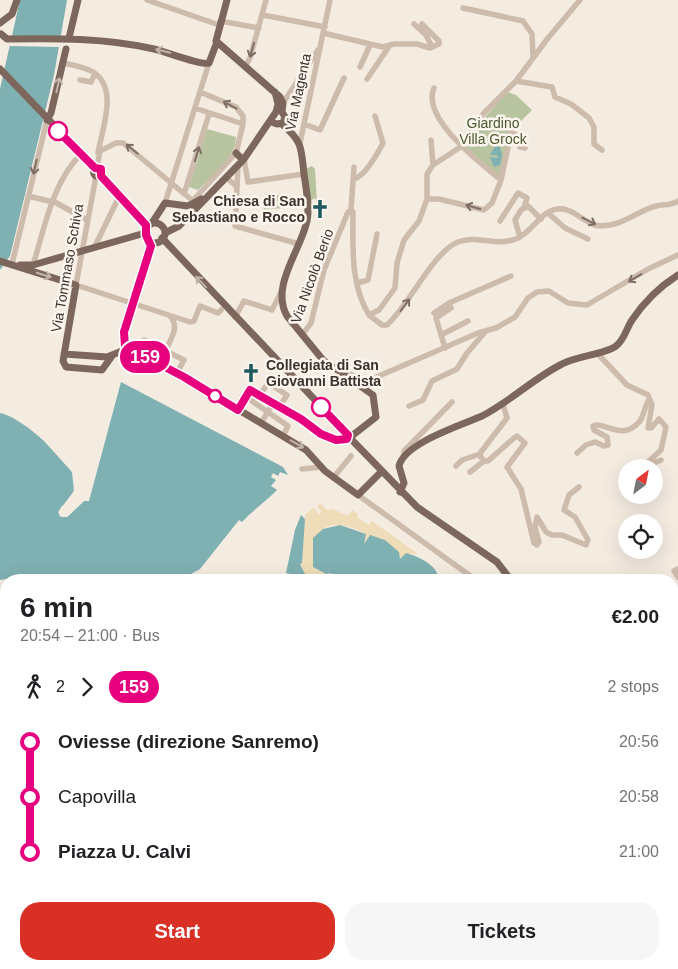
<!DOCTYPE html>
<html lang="en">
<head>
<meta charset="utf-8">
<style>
	body { margin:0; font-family:Helvetica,sans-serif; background:#f6f6f6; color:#202124; height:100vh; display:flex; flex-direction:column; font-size:19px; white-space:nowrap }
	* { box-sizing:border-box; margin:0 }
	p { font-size:16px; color:#757577 }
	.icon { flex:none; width:28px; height:28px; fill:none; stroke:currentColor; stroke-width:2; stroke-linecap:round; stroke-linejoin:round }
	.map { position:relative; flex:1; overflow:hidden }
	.side { position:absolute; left:0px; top:574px; width:679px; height:396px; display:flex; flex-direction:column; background:#fff; border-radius:20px 20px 0 0; box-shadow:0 5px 20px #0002 }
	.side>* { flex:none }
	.badge { padding:0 10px; border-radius:16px; font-size:18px; line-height:32px }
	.needle { width:32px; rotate:32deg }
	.tools { position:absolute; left:618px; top:459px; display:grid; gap:10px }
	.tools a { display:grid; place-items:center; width:45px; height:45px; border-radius:50%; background:#fff; box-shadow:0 5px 20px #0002; font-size:25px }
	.map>.badge { position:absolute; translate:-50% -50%; box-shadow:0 0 0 2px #fff }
	.legs { display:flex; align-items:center; gap:8px; height:55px; padding:0 20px; font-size:16px }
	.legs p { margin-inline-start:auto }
	.overview { display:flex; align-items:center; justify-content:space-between; height:85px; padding:0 20px }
	h1 { font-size:28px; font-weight:700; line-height:38px }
	.primary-button { display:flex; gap:10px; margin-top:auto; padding:10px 20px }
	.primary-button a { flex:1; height:58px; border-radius:20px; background:#d93025; color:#fff; font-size:20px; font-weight:700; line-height:58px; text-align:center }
	.primary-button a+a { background:#f6f6f6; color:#202124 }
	ul { padding:0 20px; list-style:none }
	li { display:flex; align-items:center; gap:18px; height:55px; font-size:19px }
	li i { display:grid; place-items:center; width:8px; height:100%; margin:0 6px; background:currentColor }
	li i::after { content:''; width:12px; height:12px; margin:-6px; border:4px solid; border-radius:50%; background:#fff }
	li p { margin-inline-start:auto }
	li:first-child i { background:linear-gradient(#0000 50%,currentColor 0) }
	li:last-child i { background:linear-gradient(currentColor 50%,#0000 0) }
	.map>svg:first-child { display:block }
	.green { fill:#b8c4a0 }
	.sand { fill:#efdcb8 }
	.water { fill:#7fb0b2 }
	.pier { fill:#f4ebe1 }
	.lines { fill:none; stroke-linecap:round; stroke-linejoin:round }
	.minor { stroke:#cdbbac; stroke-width:5.5 }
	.major { stroke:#7d675c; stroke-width:7 }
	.oneway { stroke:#7d6f65 }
	.oneway2 { stroke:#c2b5ac }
	.line-1-casing { stroke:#fff; stroke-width:11 }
	.line-1 { stroke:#e6007e; stroke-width:8 }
	.stop-1-dot { fill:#fff; stroke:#e6007e; stroke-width:2.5 }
	.labels { text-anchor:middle; stroke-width:5; stroke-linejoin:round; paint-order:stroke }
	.street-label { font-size:14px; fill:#3b302b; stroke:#fbf5ee }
	.park-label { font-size:14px; fill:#4a5a2e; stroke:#fbf5ee }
	.poi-label { font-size:14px; font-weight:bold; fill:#3b302b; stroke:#fbf5ee; text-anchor:end }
</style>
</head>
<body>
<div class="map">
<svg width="678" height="969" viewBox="0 0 678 969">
	<rect width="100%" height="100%" fill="#f4ebe1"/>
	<path class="green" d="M507,92L516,95L532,110L521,121L508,126L510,132L501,178L466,147L486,116Z
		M207,129L236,137C235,160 214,174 198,190L189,187Z
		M312,166L315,169L317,203L315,198L310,201L305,169Z
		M280,195L282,208L264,210L262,198Z"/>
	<path class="sand" d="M320,503L327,510L333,509L348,516L352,510L358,514L357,517L369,525L372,521L418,554H406L400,559L399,552L381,538L369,536L364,544L366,534C354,528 334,519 322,530C319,533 317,536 313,539V567L326,574L331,573L329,580H308L300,564L302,563L305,515L313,508L319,514L322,512L317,506Z"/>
	<path class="water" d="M20,0H67L54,75L10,256L0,270V89Z
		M495,146L500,147L502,156L500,165L494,167L490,157L498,158L497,155H490Z
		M121,382L283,467L288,475L280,472L278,476L273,473L271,477L276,480L271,486L277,490C265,502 253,510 242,522L239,520L200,569L180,580L73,578L72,575L37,574L0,580V413C19,416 65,455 73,474C78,485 72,502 61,507L59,515L67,517L84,501H89Z
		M301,515L305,519L302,563L300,564L308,580H315H295V575L286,573L295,530Z
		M340,525L366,534L364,544L370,535L385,540L399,552L400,559L406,553C417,556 438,565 438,578L436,580H329L331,573L326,574L313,567V538L323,529Z
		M6,595V964H672V728H678V969H0V598Z"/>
	<path class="pier" d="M9,39H62L61,47L9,46Z
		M14,415L25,421L45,439L75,471L76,491L67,506L61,510V514L66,515L82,500L84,501L67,517H61L58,512L74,491L72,472L44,441Z"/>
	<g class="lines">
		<path class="minor" d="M147,0L219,25
			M463,8L523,21L532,34L533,58
			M263,15L325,27
			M220,21L259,28
			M414,24L426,35L432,47
			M323,33L383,47L394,44H417L430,48L439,44V41L422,24
			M63,63C72,65 85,67 93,72C119,88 102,129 98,153
			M246,65L250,58L266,0
			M360,67L370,45
			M367,79L388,48L387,46
			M80,80L91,82L95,74
			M516,81L552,87L555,97L571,104L589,118L594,127V144L602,150
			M434,88C421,118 480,163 501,180
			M283,103L318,50
			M195,108L243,124
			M304,124L320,130L344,78
			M431,140L433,165
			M300,143L330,0
			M244,159L248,182L304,174
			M97,167L100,151L116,143H123L193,201
			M96,176L76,285L190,322L194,321L200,306L218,313L221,310
			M226,177L237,187L238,165
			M354,179C365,176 378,153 383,143L375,116
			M237,187L235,226L299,244
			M184,194L209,114
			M28,196L53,202
			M427,199H439L484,210L492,203L501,180L511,133L515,134L520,147L525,148
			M53,201L87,220
			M165,203L209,63
			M188,206L236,153L243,124V116L236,107L200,92
			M351,210L354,167
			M548,213L565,228L588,239
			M500,221L518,193L527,198L524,208
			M520,237L515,220L521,210L528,206L541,219
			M94,248L117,201
			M12,264L47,120
			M33,265C45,227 52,183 81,154
			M357,283L368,280L377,234
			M434,313L449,303L511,276
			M369,315L382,325H387C410,304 433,252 458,242C477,234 496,248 518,238C532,232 541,211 557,209C572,207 582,221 595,225C618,230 636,211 656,206C664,204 670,206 678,201
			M235,317L244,301L272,310L283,288
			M302,335L311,323L324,270L348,212H353C353,247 350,284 369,315L379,310L395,288L397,263L404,240L419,221L427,199V174L433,165L459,148L484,113L516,81L548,38L580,0
			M441,335L468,321
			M144,340L184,360L177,373
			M445,348L436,318L451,308L449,303
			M166,350C171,338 180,327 170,316
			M597,353L627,385L648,395L652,405L648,428H651L659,419L666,427L661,450L648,462L654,463L661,460
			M344,372L364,379H372L478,333L496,328L515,317L528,298L537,292L549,291L568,303L587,305L648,269L678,255
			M260,395L268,383L287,395L280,406
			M246,397L288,426L283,436
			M503,404L507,418L481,452L480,456L484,461H488L514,438L517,436L525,443L507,467L521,489L534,543L537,545L539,542L535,527L537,517L546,532L552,535H562L586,545L588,540L575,517L564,510L569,495L579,487
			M409,406L423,400L432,381L457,369L467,353L486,331
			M238,410L250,390L301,419L321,434L336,440L347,439
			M261,423L274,402
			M577,453L586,445L595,442L604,446L608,445L607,437L594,430L593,426C603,420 622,443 640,421C644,415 645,406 649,399
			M404,457V451L452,402
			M456,466L462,460L480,454
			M302,469L322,467
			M470,472L484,461
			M333,478L351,456
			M358,495L476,580
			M678,569L674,571L678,577
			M672,604L678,603
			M672,700L678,701"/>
		<path class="major" d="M227,0L216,41L280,97L283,103L282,112
			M0,23L12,14L17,0
			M1,34L7,39C55,38 107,38 154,49C164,51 202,66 209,63L217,42
			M69,38L78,0
			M0,69L95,168
			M47,120L51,113L66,49
			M274,123L277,124L283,123L285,117L282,112
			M282,124C303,142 301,148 304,174C306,189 310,206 307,221C301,250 270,286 287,316L323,360L373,395L376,417L353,435
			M236,153L241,158
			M93.5 172a4.5 4.5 0 1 1 9 0a4.5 4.5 0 1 1-9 0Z
			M101,175L143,220L150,225
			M152,223L165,203L188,206L201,199
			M145 233a10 10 0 1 1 20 0a10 10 0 1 1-20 0Z
			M165,233L179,226L244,159L276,112L278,104L275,92
			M162,238L348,435
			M150,241V249L124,332L127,349L184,377L306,450L325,471L358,495L382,471
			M0,261L76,285L63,361L66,367L102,370L112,356
			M20,265H33L145,233
			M64,354L107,357L127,349
			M352,440L417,507L497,562L511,580
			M400,492L404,483L399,466C404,443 462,425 482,416C511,401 534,378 562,364C577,356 606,354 616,346C625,339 626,329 632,320C644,302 659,287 678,275
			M672,654L678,656"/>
	</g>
	<defs><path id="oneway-shaft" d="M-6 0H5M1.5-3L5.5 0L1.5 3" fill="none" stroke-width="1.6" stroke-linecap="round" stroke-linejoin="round" transform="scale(1.25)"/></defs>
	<g class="oneway">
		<use href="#oneway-shaft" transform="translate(252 50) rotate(106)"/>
		<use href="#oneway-shaft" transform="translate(230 105) rotate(-152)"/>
		<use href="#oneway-shaft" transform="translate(132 149) rotate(-141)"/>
		<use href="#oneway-shaft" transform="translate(197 154) rotate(-73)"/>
		<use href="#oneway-shaft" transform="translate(35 167) rotate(103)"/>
		<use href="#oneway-shaft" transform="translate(473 207) rotate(-165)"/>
		<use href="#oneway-shaft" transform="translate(589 221) rotate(27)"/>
		<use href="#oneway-shaft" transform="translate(635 278) rotate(149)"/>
		<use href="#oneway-shaft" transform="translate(405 305) rotate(-53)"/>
	</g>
	<g class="oneway2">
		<use href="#oneway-shaft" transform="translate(163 51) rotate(-166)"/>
		<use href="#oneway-shaft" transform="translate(58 85) rotate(-77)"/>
		<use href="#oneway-shaft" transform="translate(44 275) rotate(18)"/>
		<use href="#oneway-shaft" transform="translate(201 282) rotate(-134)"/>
		<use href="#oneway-shaft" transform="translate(297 444) rotate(30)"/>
	</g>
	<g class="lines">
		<g class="line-1-casing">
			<path id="line-1" d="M58,131L95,168L101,169V176L146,225V235L151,246L124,332L125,346L184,377L238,410L250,390L301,419L321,434L336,440L347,439L348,435L321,407"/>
		</g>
		<use href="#line-1" class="line-1"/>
	</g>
	<defs>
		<g id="church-bare" transform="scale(1.5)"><path d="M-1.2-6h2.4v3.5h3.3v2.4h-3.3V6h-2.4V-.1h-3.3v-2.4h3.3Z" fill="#1f5a5e" stroke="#fbf5ee" stroke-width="2.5" paint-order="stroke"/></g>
	</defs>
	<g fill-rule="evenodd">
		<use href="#church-bare" x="320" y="209"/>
		<use href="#church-bare" x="251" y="373"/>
	</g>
	<g class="stop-1-dot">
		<circle cx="58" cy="131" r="9"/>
		<circle cx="215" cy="396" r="6"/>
		<circle cx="321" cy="407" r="9"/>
	</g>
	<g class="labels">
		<g class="street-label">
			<text transform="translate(298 92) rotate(-78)" y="5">Via Magenta</text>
			<text transform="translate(67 268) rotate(-80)" y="5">Via Tommaso Schiva</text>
			<text transform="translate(312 276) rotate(-70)" y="5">Via Nicolò Berio</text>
		</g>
		<g class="park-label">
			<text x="493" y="128">Giardino<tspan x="493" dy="16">Villa Grock</tspan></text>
		</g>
		<g class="poi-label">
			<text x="305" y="206">Chiesa di San<tspan x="305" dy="16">Sebastiano e Rocco</tspan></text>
			<text x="266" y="370" text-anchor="start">Collegiata di San<tspan x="266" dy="16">Giovanni Battista</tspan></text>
		</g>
	</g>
</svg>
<div class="tools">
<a><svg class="needle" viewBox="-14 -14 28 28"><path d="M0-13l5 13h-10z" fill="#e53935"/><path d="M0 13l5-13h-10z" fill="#757577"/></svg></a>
<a><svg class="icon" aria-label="locate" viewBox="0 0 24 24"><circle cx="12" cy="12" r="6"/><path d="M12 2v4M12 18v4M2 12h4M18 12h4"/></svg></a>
</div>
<b class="badge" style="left:145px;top:357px;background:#e6007e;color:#fff">159</b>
<section class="side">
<div class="overview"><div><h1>6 min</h1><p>20:54 – 21:00 · Bus</p></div><b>€2.00</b></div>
<div class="legs"><svg class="icon" aria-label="walk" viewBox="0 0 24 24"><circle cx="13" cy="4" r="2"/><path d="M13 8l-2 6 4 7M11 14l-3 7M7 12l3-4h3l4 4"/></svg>2<svg class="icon" aria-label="forward" viewBox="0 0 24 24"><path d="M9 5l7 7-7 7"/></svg><b class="badge" style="background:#e6007e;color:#fff">159</b><p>2 stops</p></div>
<ul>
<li><i style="color:#e6007e"></i><b>Oviesse (direzione Sanremo)</b><p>20:56</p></li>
<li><i style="color:#e6007e"></i><span>Capovilla</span><p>20:58</p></li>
<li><i style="color:#e6007e"></i><b>Piazza U. Calvi</b><p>21:00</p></li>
</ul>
<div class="primary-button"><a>Start</a><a>Tickets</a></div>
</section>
</div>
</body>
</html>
